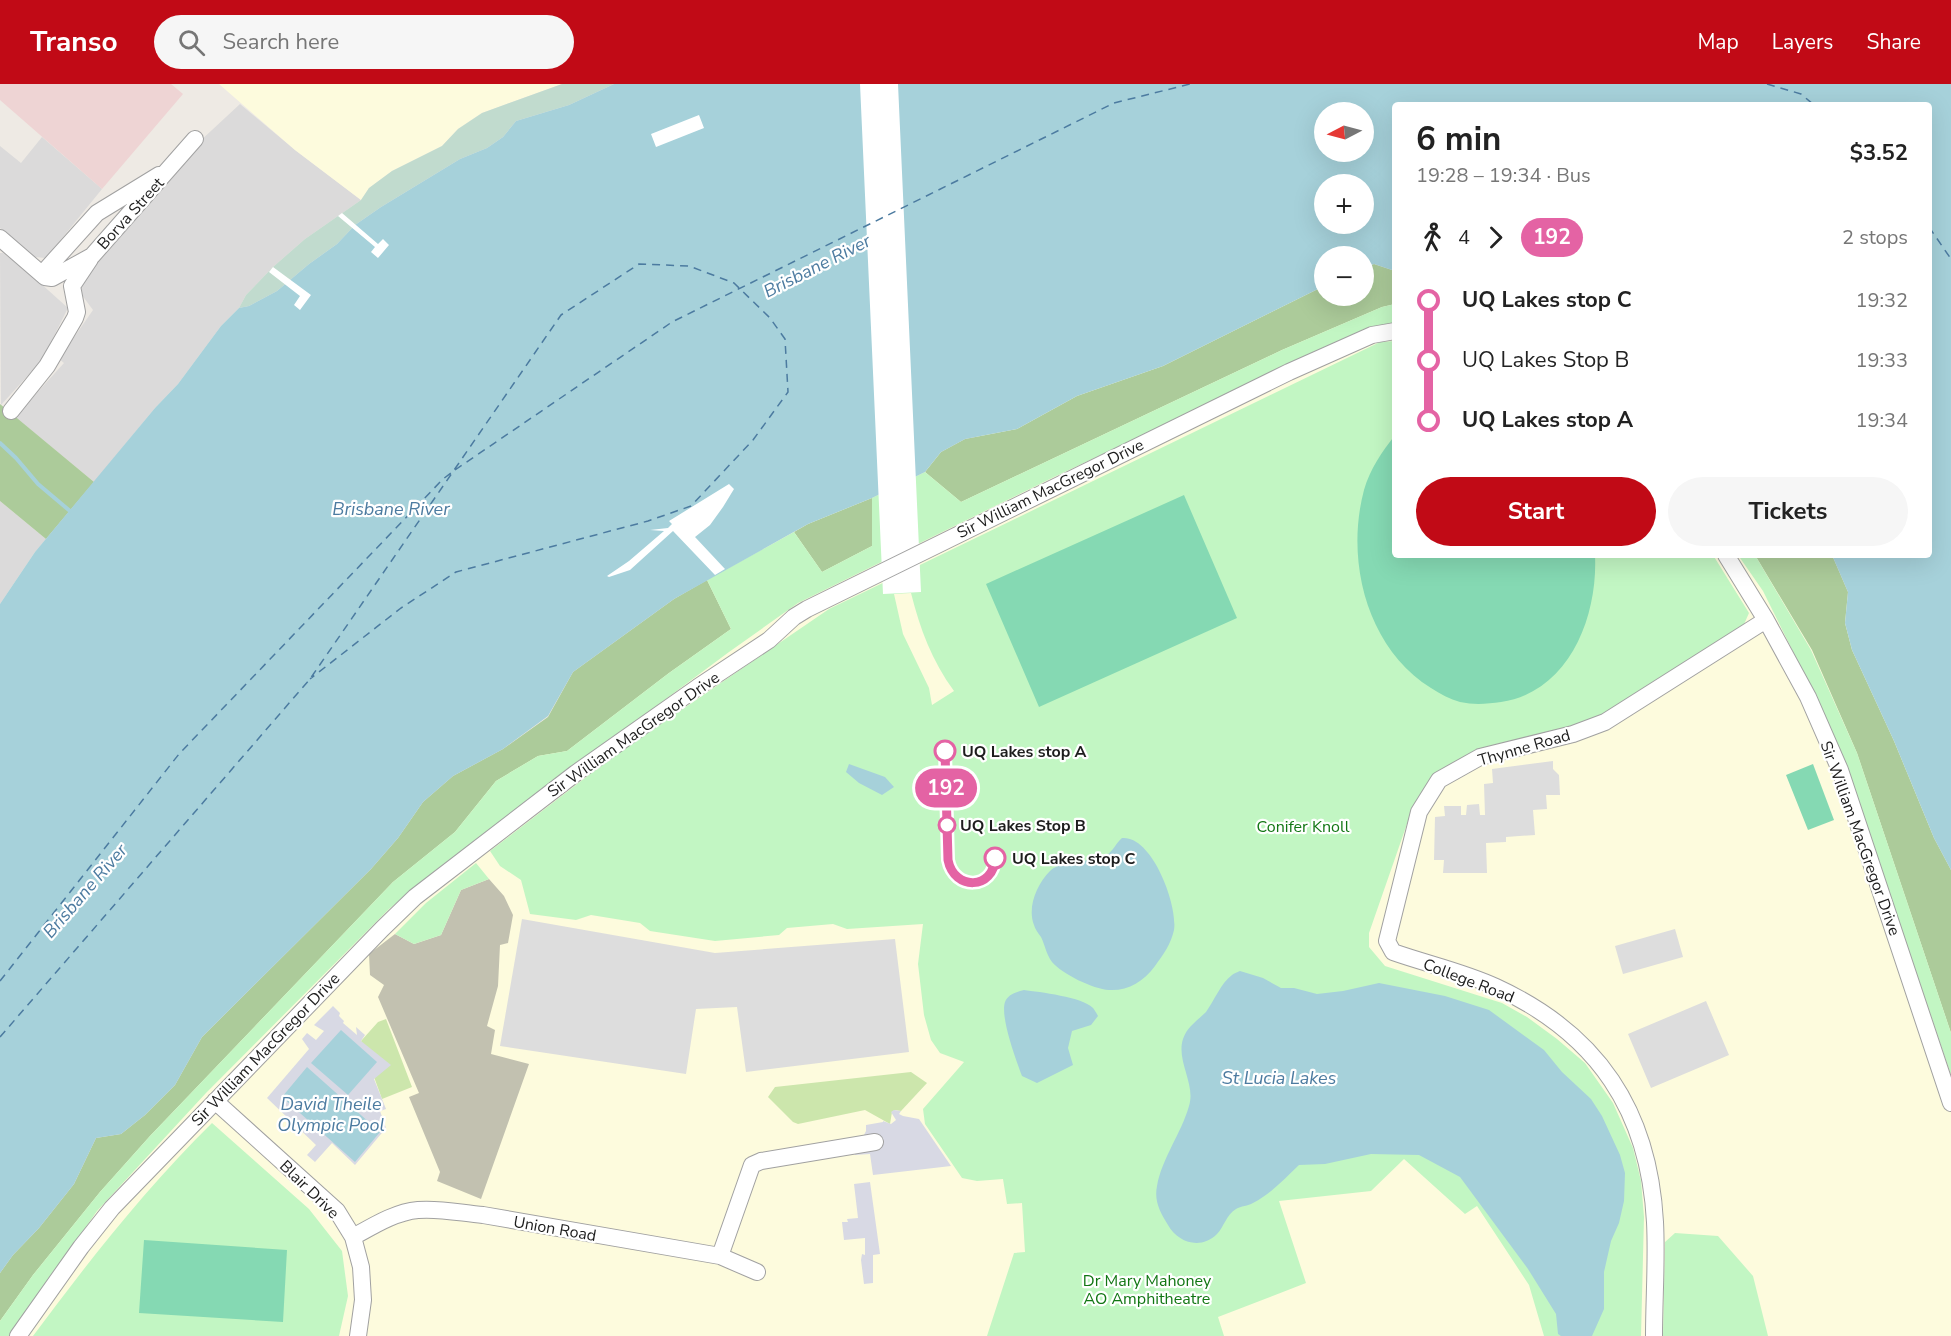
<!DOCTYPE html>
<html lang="en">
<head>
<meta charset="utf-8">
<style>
	body { margin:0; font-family:"Nunito Sans",sans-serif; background:#f6f6f6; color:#222; height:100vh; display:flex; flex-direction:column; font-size:22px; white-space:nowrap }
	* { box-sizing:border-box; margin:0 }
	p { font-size:20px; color:#767676 }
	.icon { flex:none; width:33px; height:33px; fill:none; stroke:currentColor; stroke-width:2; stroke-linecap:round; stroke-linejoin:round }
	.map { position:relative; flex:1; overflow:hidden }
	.drawer { position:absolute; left:1392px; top:18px; width:540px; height:456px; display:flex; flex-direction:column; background:#fff; border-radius:6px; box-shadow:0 6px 24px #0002 }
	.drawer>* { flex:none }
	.badge { padding:0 12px; border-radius:20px; font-size:21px; line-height:39px }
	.needle { width:39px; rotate:264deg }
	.tools { position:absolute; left:1314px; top:18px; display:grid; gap:12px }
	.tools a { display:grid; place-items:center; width:60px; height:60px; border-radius:50%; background:#fff; box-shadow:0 6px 24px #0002; font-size:30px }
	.map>.badge { position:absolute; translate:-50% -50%; box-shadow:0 0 0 3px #fff }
	.legs { display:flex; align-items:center; gap:9px; height:66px; padding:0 24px; font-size:20px }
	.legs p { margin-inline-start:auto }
	.overview { display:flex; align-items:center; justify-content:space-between; height:102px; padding:0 24px }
	h1 { font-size:33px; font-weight:700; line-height:45px }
	.button { display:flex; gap:12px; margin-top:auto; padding:12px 24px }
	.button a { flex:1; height:69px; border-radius:36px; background:#c10a16; color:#fff; font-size:24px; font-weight:700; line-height:69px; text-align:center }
	.button a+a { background:#f6f6f6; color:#222 }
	ul { padding:0 24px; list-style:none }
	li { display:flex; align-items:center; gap:21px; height:60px; font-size:22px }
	li i { display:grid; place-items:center; width:9px; height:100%; margin:0 8px; background:currentColor }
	li i::after { content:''; width:15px; height:15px; margin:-8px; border:4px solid; border-radius:50%; background:#fff }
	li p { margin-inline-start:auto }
	li:first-child i { background:linear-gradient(#0000 50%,currentColor 0) }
	li:last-child i { background:linear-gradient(currentColor 50%,#0000 0) }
	header { display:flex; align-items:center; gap:36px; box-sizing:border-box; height:84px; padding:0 30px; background:#c10a16; color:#fff }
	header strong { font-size:28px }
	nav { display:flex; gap:33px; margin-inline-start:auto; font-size:21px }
	.search { width:420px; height:54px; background:#f6f6f6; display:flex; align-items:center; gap:15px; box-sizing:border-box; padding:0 21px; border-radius:33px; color:#767676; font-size:22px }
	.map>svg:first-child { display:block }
	.residential { fill:#dbdada }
	.commercial { fill:#eed4d4 }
	.education { fill:#fdfbdd }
	.construction { fill:#c2c1b0 }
	.grass { fill:#cce6ac }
	.forest { fill:#accb9a }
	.wetland { fill:#c1dbce }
	.park { fill:#c2f6c3; fill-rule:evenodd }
	.pitch { fill:#85d9b3 }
	.parking { fill:#ddd }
	.plaza { fill:#d8d9e4 }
	.water { fill:#a6d1da; fill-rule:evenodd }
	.pier { fill:#fff }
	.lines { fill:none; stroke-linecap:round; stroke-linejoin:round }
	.stream { stroke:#a6d1da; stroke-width:4 }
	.ferry { stroke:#4c7ba0; stroke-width:1.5; stroke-dasharray:8 6; stroke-linecap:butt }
	.minor-casing { stroke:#a1a1a1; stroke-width:18 }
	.minor { stroke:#fff; stroke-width:16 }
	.line-1-casing { stroke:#fff; stroke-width:14 }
	.line-1 { stroke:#e463a4; stroke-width:9 }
	.stop-1-dot { fill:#fff; stroke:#e463a4; stroke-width:3 }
	.labels { text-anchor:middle; stroke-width:4.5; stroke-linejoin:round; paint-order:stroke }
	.street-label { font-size:16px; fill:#1d1d1d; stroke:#fff }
	.stop-label { font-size:16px; font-weight:bold; fill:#1d1d1d; stroke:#fff; text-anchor:start }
	.park-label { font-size:16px; fill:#117613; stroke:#fff }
	.water-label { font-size:18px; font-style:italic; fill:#4c7ba0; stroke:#fff }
</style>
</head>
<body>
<header>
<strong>Transo</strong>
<div class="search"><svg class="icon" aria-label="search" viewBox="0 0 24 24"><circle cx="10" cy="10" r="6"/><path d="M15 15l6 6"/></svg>Search here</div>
<nav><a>Map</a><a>Layers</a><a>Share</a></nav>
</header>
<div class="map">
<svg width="1951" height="1252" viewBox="0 0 1951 1252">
	<rect width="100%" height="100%" fill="#eeeae4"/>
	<path class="residential" d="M240,20L295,66L361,116L305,155L273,183L246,211L239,224L221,242L178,300L155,324L94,398L15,333L64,279L59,275L93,226L76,203L78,201L198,59Z
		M42,53L102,105L46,174L34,173L0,144V62L21,79Z
		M0,169H3L28,188L68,224L42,276L1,321Z
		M0,417L46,455L35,468L0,520Z"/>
	<path class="commercial" d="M0,0H171L183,10L102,105L0,16Z"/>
	<path class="education" d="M219,0H562L482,29L458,45L442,62L392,87L369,104L361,116L295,66Z
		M1364,184L1395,187V471H1832L1934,754L1951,786V1252H0V1189L674,515L750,471L941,368L1324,202V212H1364Z"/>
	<path class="construction" d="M489,795L504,812L513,831L508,859L500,861L498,902L487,942L495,946L491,970L529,980L481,1115L437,1097L440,1088L409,1013L419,1009L378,913L384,901L370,891L369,870L395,850L414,860L441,851L461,806Z"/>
	<path class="grass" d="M386,935L412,1003L382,1015L361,957L378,938Z
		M911,988L927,999L901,1027L895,1026L892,1028L890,1040L865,1026L798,1040L793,1038L768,1013L775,1003Z"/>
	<path class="forest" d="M1374,180L1395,187V220L1382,223L1282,266L961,418L925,388L941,368L965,355L1017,345L1077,312L1163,282L1324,202V212H1364V184Z
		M0,320L94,398L46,455L0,417Z
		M872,414V462L822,488L794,448L808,440Z
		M1755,471H1832L1848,508L1845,539L1852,566L1894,657L1934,754L1951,786V949L1857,669L1812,566Z
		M707,496L731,545L669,589L567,667L538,672L496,697L455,748L393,798L150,1052L100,1108L33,1191L0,1237V1189L13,1171L39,1144L74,1100L96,1054L121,1050L145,1031L175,1001L202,953L371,785L398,754L423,718L453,692L503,665L548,633L573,588L674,515Z"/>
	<path class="wetland" d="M562,0H614L569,21L516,37L503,53L487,64L460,75L381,123L355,141L337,160L309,180L277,207L249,222L239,224L246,211L273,183L305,155L361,116L369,104L392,87L442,62L458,45L482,29Z"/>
	<path class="park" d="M1395,220V241L1164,341L1054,393L798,519L729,568L441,782L389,825L206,1009L97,1127L10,1252H0V1237L33,1191L100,1108L150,1052L393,798L455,748L496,697L538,672L567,667L669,589L731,545L707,496L794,448L822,488L872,462V414L925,388L961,418L1282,266L1382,223Z
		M1395,257V471H1713L1749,529L1741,547L1600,634L1486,666L1437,688L1408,737L1369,849V863L1385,882L1502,919L1527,933L1557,955L1585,979L1613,1019L1633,1064L1641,1097L1644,1133L1641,1252H1544L1529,1201L1477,1122L1465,1130L1404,1075L1371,1107L1279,1117L1306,1199L1218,1233L1224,1252H987L1014,1169L1025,1168L1022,1119L1007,1120L1003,1095L977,1097L962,1094L925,1040L923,1025L964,978L940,969L931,956L924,931L918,880L923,840L847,845L833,840L787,844L779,851L715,857L650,847L640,839L591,831L576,836L530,830L521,796L500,782L490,767L611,674L829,525L1380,258ZM911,509C920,545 932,577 954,607L932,621L929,604L903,550L894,510Z
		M1738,471H1755L1811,566L1857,669L1951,949V991L1847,683L1818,618L1763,507Z
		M476,779L489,795L461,806L441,851L414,860L395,850L426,819Z
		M212,1039L309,1125L342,1167L348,1212L339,1252H33C88,1178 146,1104 212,1039Z
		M1675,1149L1718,1152L1753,1192L1768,1252H1663L1665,1158Z"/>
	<path class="pitch" d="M1395,351V471H1595C1598,533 1569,608 1501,618C1487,620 1474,621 1460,618C1450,615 1440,610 1431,604C1367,564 1345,477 1364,406C1370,385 1382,368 1395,351Z
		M1184,411L1237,534L1039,623L986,500Z
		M1813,680L1834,736L1808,746L1786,691Z
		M144,1156L287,1166L283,1238L139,1229Z"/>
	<path class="parking" d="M1553,677V685L1559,691L1560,711H1546L1547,725L1533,726L1535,751L1506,753V758L1486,759L1487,789H1443L1444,776H1434L1435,733L1445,732L1444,722H1461V731H1466L1467,721L1479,720L1480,731H1485L1484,700L1493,699L1492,685Z
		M522,835L715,869L895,855L909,968L746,988L737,923L696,925L686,990L500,962Z
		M1675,845L1683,873L1623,890L1615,862Z
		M1706,917L1729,971L1651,1004L1628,950Z"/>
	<path class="plaza" d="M333,922L340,929L339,932L344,937L343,939L357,951L356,943L365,951L361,957L391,981L374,995L386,1025L380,1027L386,1044L355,1081L332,1059L315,1078L307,1071L316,1061L267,1014L309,965L302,955L307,949L316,956L324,947L314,941Z
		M894,1026L901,1027L899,1030L903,1032L919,1035L951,1082L873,1091L870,1070L855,1071L853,1061L858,1054L864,1051L866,1047V1041L883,1038V1037L891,1040L896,1036L891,1028Z
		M870,1098L880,1170L873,1171V1199L864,1200L861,1176L862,1170L865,1171V1154L844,1156L842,1138H848L847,1135L858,1134L854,1100Z"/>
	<path class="water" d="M614,0H1951V786L1934,754L1894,657L1852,566L1845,539L1848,508L1832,471H1929V21H1395V187L1374,180L1364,184V172H1324V202L1163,282L1077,312L1017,345L965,355L941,368L925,388L872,414L808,440L674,515L573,588L548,632L503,665L453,692L423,718L398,754L371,785L202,953L175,1001L145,1031L121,1050L96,1054L74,1100L39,1144L13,1171L0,1189V520L35,468L155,324L178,300L221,242L239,224L249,222L277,207L309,180L337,160L355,141L381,123L460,75L487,64L503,53L516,37L569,21ZM1324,28H1364V68H1324ZM1324,100H1364V140H1324Z
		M849,680L885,693L894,703L882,711L859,699L846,688Z
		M1122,754C1152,751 1178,821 1174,846C1171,860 1163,871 1155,882C1143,898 1128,907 1109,906C1093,905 1062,890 1052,878C1046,870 1045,861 1041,853C1038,849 1035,845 1034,841C1027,823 1037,800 1050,787C1061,776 1091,779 1107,771C1113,767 1116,759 1122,754Z
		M1240,887L1263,894L1281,904H1294L1317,910L1343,907L1379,899L1445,912L1489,926L1544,966L1562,988L1591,1015L1602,1032L1620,1071L1625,1089L1624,1117L1619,1139L1611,1157L1604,1188V1225L1592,1252H1561L1558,1250L1556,1230L1528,1185L1460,1093L1419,1071L1371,1070L1325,1080L1299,1081C1284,1095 1271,1110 1253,1119C1248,1122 1241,1122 1236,1125C1226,1131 1224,1143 1217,1150C1201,1166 1178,1159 1168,1141C1160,1128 1154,1117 1157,1102C1162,1074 1181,1050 1189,1022C1196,1000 1176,977 1183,955C1187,943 1197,937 1206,928C1214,917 1221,899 1232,891C1234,889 1238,888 1240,887Z
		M1024,906C1039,908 1083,913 1093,924C1094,925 1097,930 1098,932L1091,941L1072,947L1068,964L1073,981L1037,999L1022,992C1016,976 1000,933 1005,918C1008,910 1017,908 1024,906Z
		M341,946L377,978L348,1011L311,979Z
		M307,983L380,1048L355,1078L282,1013Z"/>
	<path class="pier" d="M860,0H898L921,508L883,510Z
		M699,31L704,44L656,63L651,50Z
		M342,129L378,160L383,155L389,161L378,174L371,168L375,163L338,132Z
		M273,183L311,211L300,226L294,221L300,212L269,188Z
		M729,400L734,405L723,423L710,441L695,453L725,485L715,491L673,447L630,486L609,493L607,492L629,477L664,447L650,446L668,444L672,440L669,437Z"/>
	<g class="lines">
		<path class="stream" d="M0,359L16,374L38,400L70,427"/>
		<path class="ferry" d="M1767,0L1801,10L1814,21
			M1929,143L1951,175
			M455,386L672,238L1114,19L1190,0
			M0,897L179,670L443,395L451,389
			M0,953L310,595L561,231L639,180L689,182L734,199L770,234L785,255L788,308L753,356L691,422L648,437L456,488L401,524L310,595"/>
		<g class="minor-casing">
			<path id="minor" d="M0,154L45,193L52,194L92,172L195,55
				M42,190L97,129L159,91
				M11,327L47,282L75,234L77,228L72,202L90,175
				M1726,471L1766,536L1808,613L1840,686L1951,1019
				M215,1017L337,1127L353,1153L361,1183L363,1216L358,1252
				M353,1153C373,1142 395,1128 418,1126C439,1124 461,1129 483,1131L720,1172L757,1188
				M720,1172L752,1081L761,1077L875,1058
				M18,1252L81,1163L112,1124L382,845L415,813L576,689L698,603L769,556L794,533L807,525L1289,288L1372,251L1395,247
				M1654,1252C1654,1214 1657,1176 1655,1138C1649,1027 1598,950 1496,903C1464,888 1427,880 1393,868L1387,857L1419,728L1439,696L1480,673L1573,650L1605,638L1766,536"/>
		</g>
		<use href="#minor" class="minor"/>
	</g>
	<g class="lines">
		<g class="line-1-casing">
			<path id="line-1" d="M945,667L948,776C954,807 994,806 995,774"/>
		</g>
		<use href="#line-1" class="line-1"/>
	</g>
	<g class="stop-1-dot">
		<circle cx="945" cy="667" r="10"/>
		<circle cx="947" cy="741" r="8"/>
		<circle cx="995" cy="774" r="10"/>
	</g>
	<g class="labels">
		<g class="street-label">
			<text transform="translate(130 129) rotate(-48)" y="6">Borva Street</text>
			<text transform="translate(1050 404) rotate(-26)" y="6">Sir William MacGregor Drive</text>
			<text transform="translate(633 650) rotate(-35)" y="6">Sir William MacGregor Drive</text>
			<text transform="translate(1524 663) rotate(-16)" y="6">Thynne Road</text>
			<text transform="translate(1861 754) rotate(70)" y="6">Sir William MacGregor Drive</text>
			<text transform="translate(1469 896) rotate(21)" y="6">College Road</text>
			<text transform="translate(265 965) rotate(-46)" y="6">Sir William MacGregor Drive</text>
			<text transform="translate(310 1105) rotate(44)" y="6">Blair Drive</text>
			<text transform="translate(555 1144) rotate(10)" y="6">Union Road</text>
		</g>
		<g class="stop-label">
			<text x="962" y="673">UQ Lakes stop A</text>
			<text x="960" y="747">UQ Lakes Stop B</text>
			<text x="1012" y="780">UQ Lakes stop C</text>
		</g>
		<g class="park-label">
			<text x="1303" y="748">Conifer Knoll</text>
			<text x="1147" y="1202">Dr Mary Mahoney<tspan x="1147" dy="18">AO Amphitheatre</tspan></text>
		</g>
		<g class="water-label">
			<text transform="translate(817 182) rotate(-27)" y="6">Brisbane River</text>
			<text x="391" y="431">Brisbane River</text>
			<text transform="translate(85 807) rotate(-49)" y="6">Brisbane River</text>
			<text x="1279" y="1000">St Lucia Lakes</text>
			<text x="331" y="1026">David Theile<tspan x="331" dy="21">Olympic Pool</tspan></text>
		</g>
	</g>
</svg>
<div class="tools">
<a><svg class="needle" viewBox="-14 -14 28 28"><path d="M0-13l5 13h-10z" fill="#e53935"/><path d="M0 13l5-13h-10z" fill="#767676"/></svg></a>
<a>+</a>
<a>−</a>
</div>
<b class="badge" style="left:946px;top:704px;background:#e463a4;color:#fff">192</b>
<section class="drawer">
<div class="overview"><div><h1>6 min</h1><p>19:28 – 19:34 · Bus</p></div><b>$3.52</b></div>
<div class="legs"><svg class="icon" aria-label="walk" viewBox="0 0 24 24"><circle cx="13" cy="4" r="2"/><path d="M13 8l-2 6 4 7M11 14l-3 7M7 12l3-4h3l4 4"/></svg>4<svg class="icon" aria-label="forward" viewBox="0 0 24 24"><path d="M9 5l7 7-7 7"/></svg><b class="badge" style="background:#e463a4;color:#fff">192</b><p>2 stops</p></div>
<ul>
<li><i style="color:#e463a4"></i><b>UQ Lakes stop C</b><p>19:32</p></li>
<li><i style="color:#e463a4"></i><span>UQ Lakes Stop B</span><p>19:33</p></li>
<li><i style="color:#e463a4"></i><b>UQ Lakes stop A</b><p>19:34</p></li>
</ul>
<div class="button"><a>Start</a><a>Tickets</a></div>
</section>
</div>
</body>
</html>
